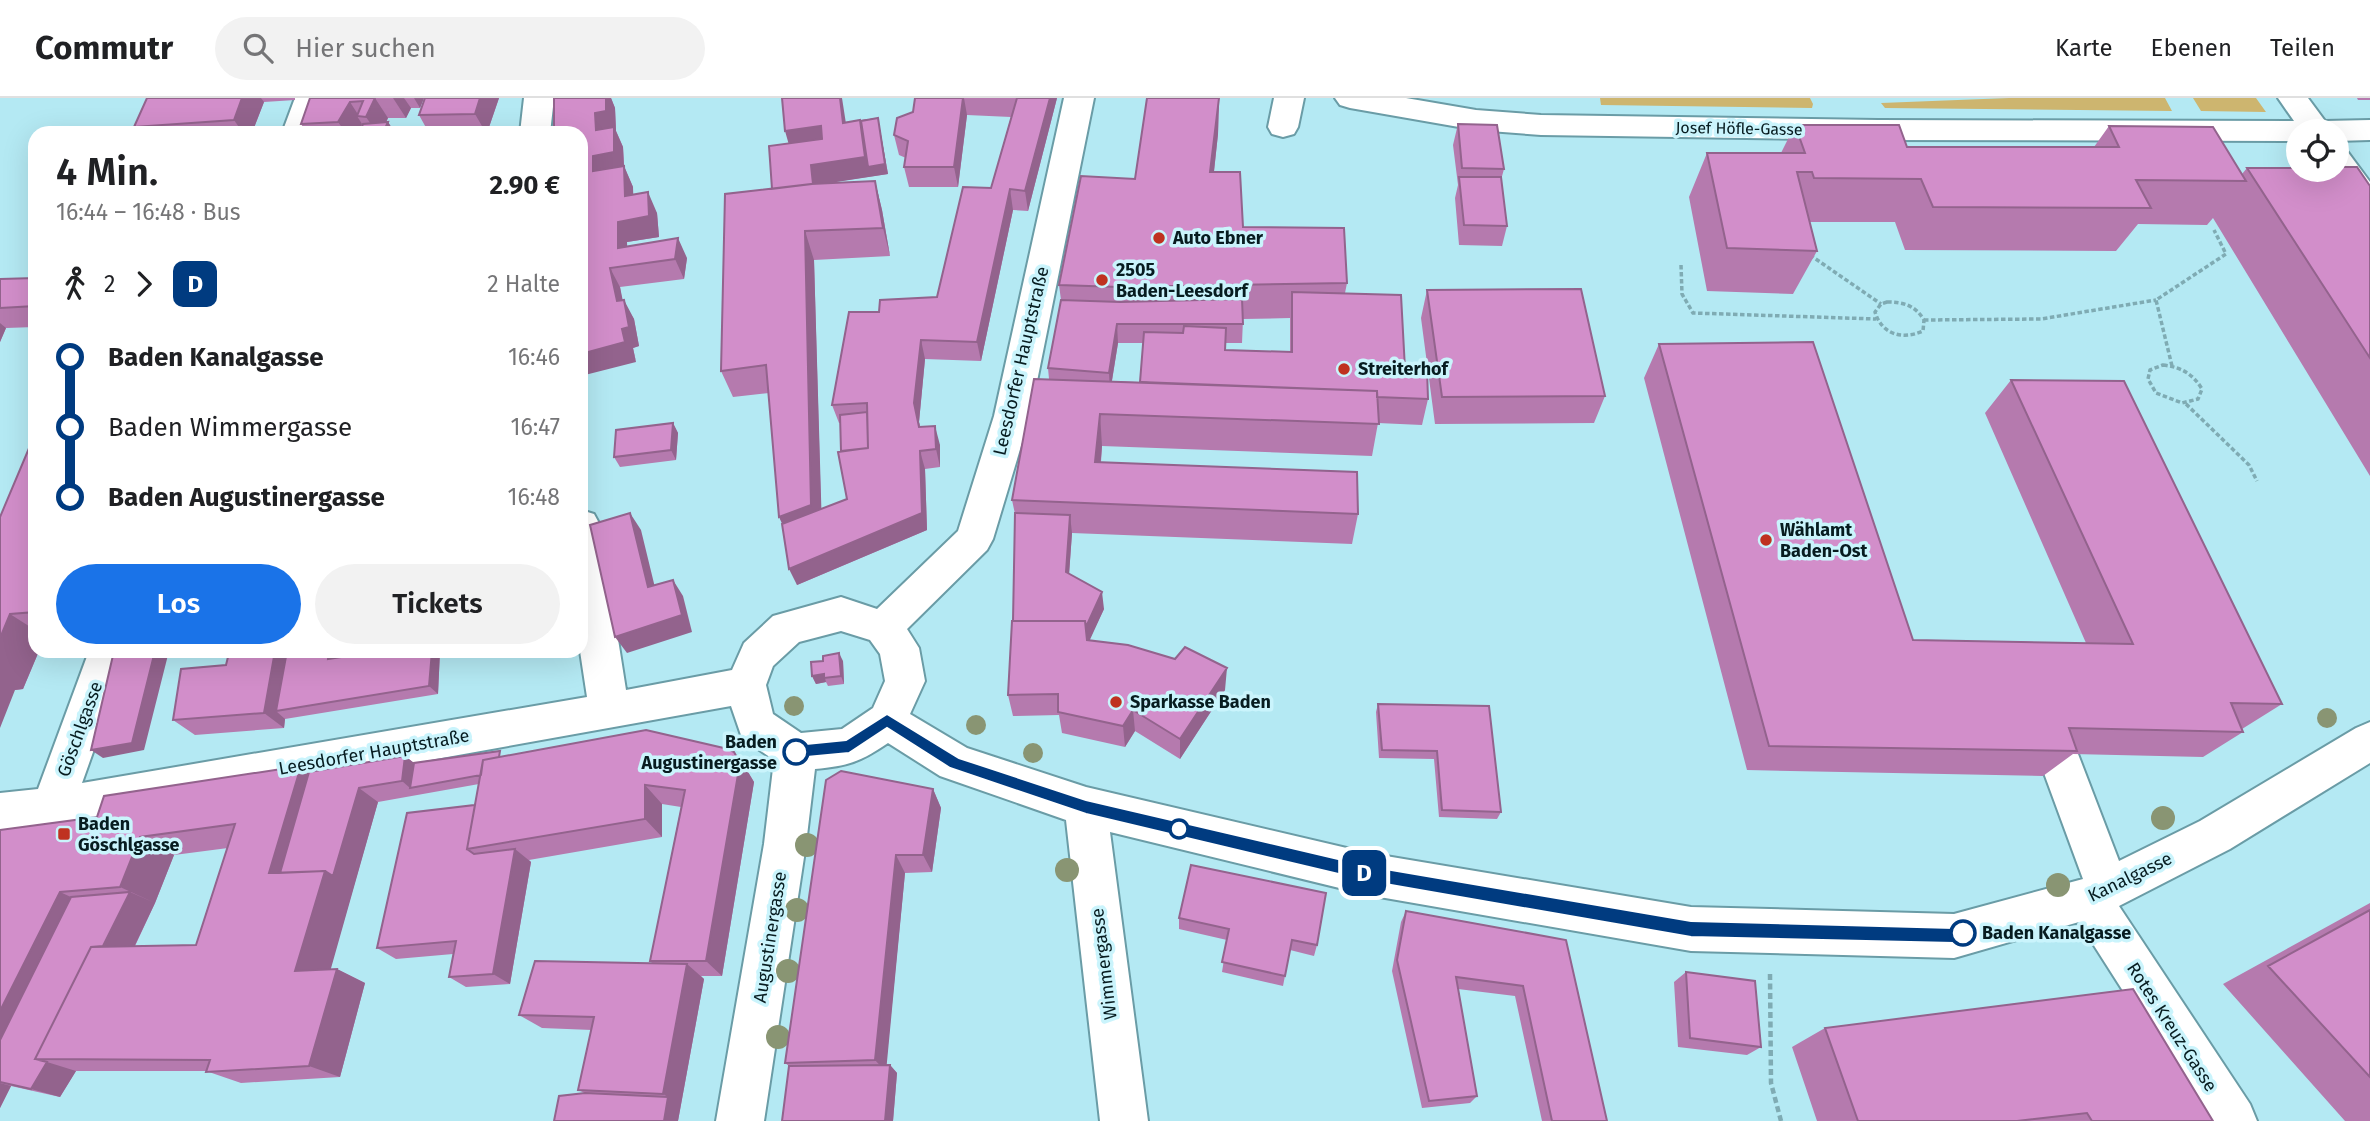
<!DOCTYPE html>
<html lang="de">
<head>
<meta charset="utf-8">
<style>
	body { margin:0; font-family:"Fira Sans",sans-serif; background:#f2f2f2; color:#202124; height:100vh; display:flex; flex-direction:column; font-size:26px; white-space:nowrap }
	* { box-sizing:border-box; margin:0 }
	p { font-size:23px; color:#757577 }
	.icon { flex:none; width:38px; height:38px; fill:none; stroke:currentColor; stroke-width:2; stroke-linecap:round; stroke-linejoin:round }
	.map { position:relative; flex:1; overflow:hidden }
	.panel { position:absolute; left:28px; top:28px; width:560px; height:532px; display:flex; flex-direction:column; background:#fff; border-radius:21px; box-shadow:0 7px 28px #0002 }
	.panel>* { flex:none }
	.badge { padding:0 14px; border-radius:10px; font-size:24px; line-height:46px }
	.tools { position:absolute; left:2286px; top:21px; display:grid; gap:14px }
	.tools a { display:grid; place-items:center; width:63px; height:63px; border-radius:50%; background:#fff; box-shadow:0 7px 28px #0002; font-size:35px }
	.map>.badge { position:absolute; translate:-50% -50%; box-shadow:0 0 0 4px #fff }
	.legs { display:flex; align-items:center; gap:10px; height:77px; padding:0 28px; font-size:23px }
	.legs p { margin-inline-start:auto }
	.head { display:flex; align-items:center; justify-content:space-between; height:119px; padding:0 28px }
	h1 { font-size:38px; font-weight:600; line-height:52px }
	.primary-button { display:flex; gap:14px; margin-top:auto; padding:14px 28px }
	.primary-button a { flex:1; height:80px; border-radius:42px; background:#1a73e8; color:#fff; font-size:28px; font-weight:600; line-height:80px; text-align:center }
	.primary-button a+a { background:#f2f2f2; color:#202124 }
	ul { padding:0 28px; list-style:none }
	li { display:flex; align-items:center; gap:24px; height:70px; font-size:26px }
	li i { display:grid; place-items:center; width:10px; height:100%; margin:0 9px; background:currentColor }
	li i::after { content:''; width:18px; height:18px; margin:-9px; border:5px solid; border-radius:50%; background:#fff }
	li p { margin-inline-start:auto }
	li:first-child i { background:linear-gradient(#0000 50%,currentColor 0) }
	li:last-child i { background:linear-gradient(currentColor 50%,#0000 0) }
	header { display:flex; align-items:center; gap:42px; box-sizing:border-box; height:98px; padding:0 35px; background:#fff; border-bottom:2px solid #e0e0e0 }
	header strong { font-size:33px }
	nav { display:flex; gap:38px; margin-inline-start:auto; font-size:24px }
	.search { width:490px; height:63px; background:#f2f2f2; display:flex; align-items:center; gap:18px; box-sizing:border-box; padding:0 24px; border-radius:38px; color:#757577; font-size:26px }
	.map>svg:first-child { display:block }
	.green { fill:#cdb56f }
	.lines { fill:none; stroke-linecap:round; stroke-linejoin:round }
	.minor-casing { stroke:#6a9ca6; stroke-width:4 }
	.path-far1 { stroke:#7fabb3; stroke-width:3.5; stroke-dasharray:4.5 2.5; stroke-linecap:butt }
	.path { stroke:#7fabb3; stroke-width:4.5; stroke-dasharray:6 3.5; stroke-linecap:butt }
	.minor { fill:#fff; fill-rule:evenodd }
	.tree { fill:#899573 }
	.wall { fill:#b57aae; fill-rule:evenodd }
	.shaded-wall { fill:#93638d }
	.building { fill:#d28eca; stroke:#93638d; stroke-width:2 }
	.line-1 { fill:#003b80; stroke:#fff; stroke-width:2 }
	.poi-dot { fill:#bf3220; stroke:#caf4fc; stroke-width:2.5 }
	.stop-1-dot { fill:#fff; stroke:#003b80; stroke-width:3.5 }
	.labels { text-anchor:middle; stroke-width:7; stroke-linejoin:round; paint-order:stroke }
	.far-street-label { font-size:16px; fill:#071c20; stroke:#caf4fc }
	.poi-label { font-size:18px; font-weight:bold; fill:#071c20; stroke:#caf4fc; text-anchor:start }
	.street-label { font-size:18px; fill:#071c20; stroke:#caf4fc }
	.stop-label { font-size:18px; font-weight:bold; fill:#071c20; stroke:#caf4fc; text-anchor:end }
</style>
</head>
<body>
<header>
<strong>Commutr</strong>
<div class="search"><svg class="icon" aria-label="search" viewBox="0 0 24 24"><circle cx="10" cy="10" r="6"/><path d="M15 15l6 6"/></svg>Hier suchen</div>
<nav><a>Karte</a><a>Ebenen</a><a>Teilen</a></nav>
</header>
<div class="map">
<svg width="2370" height="1023" viewBox="0 0 2370 1023">
	<rect width="100%" height="100%" fill="#b4e9f3"/>
	<path class="green" d="M1600,0H1810L1813,6L1812,10L1601,7Z
		M2009,0H2165L2172,13L1885,10L1881,5Z
		M2193,0H2256L2266,14L2201,13Z"/>
	<g class="lines">
		<g class="minor-casing">
			<path id="minor" d="M295,0H325L312,35H282Z
				M524,0H554L550,35H520Z
				M1064,0H1094L1030,318L993,441L987,452L907,531L919,550L925,583L910,616L967,650L1086,689L1368,755L1691,809L1954,816L2083,781L2037,656L2043,643L2058,637L2073,643L2119,763L2200,723L2356,630L2370,624V665L2230,751L2119,808L2250,1006L2257,1023H2206L2079,824L1954,860L1691,853L1368,797L1110,734L1148,1023H1100L1066,722L940,678L888,645C860,664 848,668 815,671L806,746L764,1023H716L764,746L774,662L742,640L731,608L74,726L0,735V695L38,691L89,553H129L82,685L587,599L580,553L581,412L594,416L600,427L626,592L732,572L744,545L773,518L841,499L877,511L958,433L994,318ZM841,533L870,542L880,556L885,583L873,610L842,631L801,635L773,616L766,587L773,568L799,544Z
				M1274,0H1304L1298,29L1294,36L1283,39L1272,36L1268,29Z
				M1335,0H1406L1476,12L1541,17L1878,22L2294,23L2278,0H2308L2325,23L2370,22V42L2336,43V33H2298V43L1878,42L1541,37L1476,32L1350,10L1340,7Z
				M2336,50L2347,53L2370,84V117L2359,114L2328,72H2336Z"/>
		</g>
		<path class="path-far1" d="M1810,157L1881,206
			M1681,167L1682,196L1693,215L1876,221
			M1887,204C1903,204 1915,207 1924,222L1923,233C1903,242 1882,237 1875,214L1881,206Z
			M1924,222L2041,221L2156,202
			M2163,267C2181,269 2193,276 2202,291L2198,301L2182,305L2156,295L2148,281L2150,272Z
			M2172,268L2156,202L2226,156L2214,132
			M2186,306L2249,367L2257,383"/>
		<path class="path" d="M1770,876L1771,985L1781,1023"/>
		<use href="#minor" class="minor"/>
	</g>
	<g class="tree">
		<circle cx="794" cy="608" r="10"/>
		<circle cx="2327" cy="620" r="10"/>
		<circle cx="976" cy="627" r="10"/>
		<circle cx="1033" cy="655" r="10"/>
		<circle cx="2163" cy="720" r="12"/>
		<circle cx="807" cy="747" r="12"/>
		<circle cx="1067" cy="772" r="12"/>
		<circle cx="2058" cy="787" r="12"/>
		<circle cx="797" cy="812" r="12"/>
		<circle cx="788" cy="873" r="12"/>
		<circle cx="778" cy="939" r="12"/>
	</g>
	<path class="wall" d="M147,0H295V2L264,4L252,35H139L134,29Z
		M310,0H424L420,10H411L406,20H388L386,24H388L395,35H359L362,26L357,35H307L301,26Z
		M425,0H499L487,35H429L419,17Z
		M554,0H611L615,10L616,33L623,49L624,68L633,89V97L657,115L659,139L627,144V148L687,160L684,181L620,189L622,202L634,221L639,248L633,250L636,264Z
		M915,0H1057L1028,113L1013,112L981,263L925,261L919,324L920,329L940,347V369L925,371L927,432L797,487L769,295L733,299L721,273L772,91L789,46L846,24L878,20L888,76L827,85L875,83L882,112L890,158L814,162L821,411L847,401L841,353L840,325H839L832,307L879,214L937,199L991,90L1011,19L967,17L958,89H909L904,69L906,60L899,57L894,37L913,14Z
		M1219,0L1218,36L1214,74L1243,129L1347,185L1345,195L1428,301L1422,327L1378,325L1372,358L1102,348L1101,364L1358,416L1352,446L1072,435L1069,476L1104,511L1089,542L1225,592L1180,661L1135,633L1125,649L1062,635L1059,617L1013,618L1008,597L1013,523L1015,416L1012,402L1049,281L1048,270L1061,202L1059,187L1135,81ZM1290,220V254L1225,252L1226,245H1242L1243,221ZM1118,245H1143L1140,284L1112,283Z
		M2357,0H2370V2H2358Z
		M1458,26L1504,71L1501,82L1507,128L1502,148L1459,147L1455,100L1458,87L1453,47Z
		M1795,27L1907,49H2094L2109,28L2242,76L2247,70L2370,88V378L2213,120L2207,127L2138,126L2116,153L1905,152L1895,124H1809L1817,153L1793,196L1707,193L1689,99L1707,55H1781Z
		M35,180V229L6,230L0,244V181Z
		M1427,192L1605,298L1594,325L1435,326L1421,220Z
		M1659,246L1913,542L2086,545L1985,315L2011,282L2282,606L2242,631L2243,634L2203,659L2073,656L2043,678L1747,672L1644,280Z
		M673,325L678,335L676,362L620,369L614,359Z
		M35,336V553H39L23,591L15,592L0,419Z
		M256,553H340L339,559L380,553H440L438,596L285,621L284,630L195,637L173,622L226,567L255,555Z
		M843,563L844,586L828,588L826,584L816,586L812,578Z
		M1378,606L1489,608L1501,714L1497,721L1439,719L1434,661L1379,660L1376,614Z
		M734,654L748,674L754,684L722,878H701L704,881L678,1023L585,995L578,992L592,932L542,930L519,917L652,865L650,863L681,709L662,706V739L529,762L531,764L510,886L466,889L449,879L453,856L396,861L377,850L475,707L479,686L378,704L330,871H337L365,885L340,979L241,985L206,973H76L60,999L11,988L0,1010V732L97,719L301,668L309,674L405,658L414,665L505,658ZM228,750L196,847L135,848L155,805L174,757Z
		M933,691L941,710L932,774L905,775L886,967H890L897,975L893,1023H782L789,968L785,965Z
		M2370,805V1023H2345L2223,886Z
		M1406,813L1566,842L1607,1023H1542L1515,898L1458,891L1477,998L1470,1005L1422,1010L1392,873L1401,824Z
		M1179,820L1317,847L1314,858L1290,852L1283,888L1222,874L1227,842L1179,831Z
		M1686,874L1761,949L1747,957L1678,949L1674,884Z
		M1825,930L2213,1023H1817L1792,949Z"/>
	<path class="shaded-wall" d="M242,0H261L264,4L252,35H243L234,22Z
		M375,0L388,20L381,35H377L366,19Z
		M393,0H404L411,10L406,20Z
		M414,0H424L420,10Z
		M480,0H499L487,35H486L475,16Z
		M606,0H611L615,10L616,33L623,49L624,68L633,89L634,119L593,73V58L596,32L595,15Z
		M840,0H842L849,45L843,25Z
		M963,0H964L967,17L958,89L954,69Z
		M1050,0H1057L1028,113L1025,93Z
		M1219,0L1218,36L1210,109V74Z
		M350,4L359,18H357L362,26L357,35H346L338,24Z
		M878,20L888,76L817,87L780,121L811,67L860,22Z
		M388,24L395,35H383Z
		M821,28L827,49L791,54L785,33Z
		M875,83L882,112L890,158L883,130Z
		M1010,91L1013,112L981,263L977,244Z
		M648,94L657,115L659,139L627,144L628,167L618,150V124Z
		M805,133L814,162L822,432L790,443L779,419Z
		M678,140L687,160L684,181L675,161Z
		M610,170L620,189L627,223L617,203Z
		M624,202L634,221L639,248L633,250L636,264L581,278V256L622,231Z
		M0,225L6,230L0,244Z
		M1117,226L1118,245L1110,294L1109,275Z
		M921,242L925,261L919,324L924,348L914,305Z
		M1100,316L1102,348L1098,395L1095,364Z
		M673,325L678,335L676,362L671,352Z
		M935,328L940,347V369L936,351Z
		M920,353L925,371L927,432L797,487L789,471Z
		M630,415L641,432L659,506L648,489Z
		M1070,417L1072,435L1068,491L1066,474Z
		M673,482L683,498L692,534L627,555L615,539Z
		M1102,494L1104,511L1088,546L1085,523Z
		M10,516L35,532V553H39L23,591L15,592L0,630V540Z
		M155,553H169L144,652L103,660L91,652Z
		M275,553H298L276,613L285,621L284,630L264,615Z
		M329,553H340L337,569L328,561Z
		M432,553H440L438,596L429,588Z
		M839,555L843,563L844,586L841,578Z
		M1227,570L1225,592L1180,661V641Z
		M824,576L826,584L816,586L812,578Z
		M1133,612L1135,633L1125,649L1123,628Z
		M734,654L748,674L754,684L722,878L706,863Z
		M405,658L423,672L410,690L402,683Z
		M301,668L329,688L303,779L269,775Z
		M645,687L662,706V739L645,721Z
		M359,690L378,704L326,888L295,873L325,773Z
		M933,691L941,710L932,774L923,757Z
		M140,739L174,757L155,805L120,789Z
		M515,751L531,764L510,886L493,876Z
		M896,757L905,775L886,974L875,962Z
		M60,794L97,811L0,984V913Z
		M130,794L155,805L81,961H49Z
		M687,866L704,881L678,1023H664L668,999L663,996Z
		M337,871L365,885L340,979L309,968Z
		M47,964L76,973L60,999L31,991Z
		M890,967L897,975L893,1023H885Z
		M0,985L11,988L0,1010Z"/>
	<path class="building" d="M147,0H242L234,22L134,29Z
		M310,0H375L366,19L357,18L363,3L350,4L338,24L301,26Z
		M425,0H480L475,16L419,17Z
		M554,0H606V13L595,15L596,32L614,29V54L593,58V73L624,68L625,98L648,94L649,118L618,124V150L678,140L675,161L610,170L617,203L624,202L629,229L622,231L625,244L581,256V35H554Z
		M782,0H840L843,25L860,22L865,59L811,67L813,86L772,91L769,48L822,41L821,28L785,33Z
		M915,0H963L954,69H904L908,43L894,37L897,20L913,14Z
		M1017,0H1050L1025,93L1010,91L977,244L921,242L914,305L919,329L935,328L936,351L920,353L922,415L789,471L782,426L847,401L838,354L868,350L867,305L832,307L849,214H879L880,202L937,199L963,89L991,90Z
		M1147,0H1219L1210,74H1240L1243,129L1344,130L1347,185L1119,189L1059,187L1081,78L1135,81Z
		M878,20L885,66L868,69L861,23Z
		M388,24L383,35H359L363,26Z
		M1458,26L1497,27L1504,71L1462,70Z
		M1795,27H1899L1907,49H2119L2109,28L2213,29L2246,83L2136,82L2151,110L1933,109L1921,81L1814,80L1812,74H1797L1817,153L1727,150L1707,55H1805Z
		M228,32L227,35H152Z
		M2336,69H2357L2370,88V260L2247,70H2298V72H2336Z
		M1459,79H1501L1507,128L1464,127Z
		M875,83L883,130L805,133L811,407L779,419L766,267L721,273L725,96L811,86Z
		M35,180V208L0,210V181Z
		M1581,191L1605,298L1442,299L1427,192Z
		M1292,194L1401,197L1405,271L1427,272L1428,301L1377,299V293L1140,284L1144,234L1183,235L1184,228L1226,230L1225,252L1292,254Z
		M1242,201L1243,226H1117L1109,275L1048,270L1061,202L1120,204Z
		M1813,244L1913,542L2133,546L2011,282L2124,283L2282,606L2231,605L2243,634L2069,630L2077,653L1769,648L1659,246Z
		M1034,281L1377,293L1379,326L1100,316L1095,364L1357,374L1358,416L1012,402Z
		M867,314L868,350L841,353L840,317Z
		M673,325L671,352L614,359L616,332Z
		M35,336V514L10,516L0,540V419Z
		M630,415L648,489L673,482L682,517L615,539L590,427Z
		M1015,415L1070,417L1066,474L1102,494L1086,529L1085,523H1013Z
		M1012,523H1085L1087,542L1128,547L1175,561L1185,549L1227,570L1180,641L1133,612L1123,628L1058,614V596L1008,597Z
		M114,553H155L132,645L91,652Z
		M256,553H275L264,615L173,622L181,571L226,567L228,559L255,555Z
		M287,553H329L328,561L380,553H432L429,588L276,613Z
		M839,555L841,578L824,580V576L812,578L811,564L823,563V558Z
		M1378,606L1489,608L1501,714L1442,712L1437,653L1382,652Z
		M646,632L728,651L734,654L740,665L706,863H650L685,692L645,687V721L467,751L483,662Z
		M500,653L499,659L483,662L481,677L410,690L414,665Z
		M405,658L402,683L359,690L333,778L325,773L280,775L309,674Z
		M301,668L269,775L325,773L295,873L337,871L309,968L206,974L210,962L35,961L91,849L196,847L235,726L140,739L120,789L60,794L0,913V732L97,719L104,698Z
		M841,673L933,691L923,757H896L875,962L785,965L826,682Z
		M475,707L467,751L474,756L515,751L493,876L449,879L456,843L377,850L407,715Z
		M1191,767L1326,795L1317,847L1292,842L1285,878L1222,864L1229,831L1179,820Z
		M130,794L103,848L91,849L35,961L47,964L31,991L0,984V942L71,799Z
		M2370,812V979L2268,868Z
		M1406,813L1566,842L1607,1023H1552L1523,888L1456,879L1477,998L1429,1003L1397,862Z
		M535,863L687,866L663,996L578,992L594,919L519,917Z
		M1686,874L1755,883L1761,949L1690,940Z
		M2133,891L2213,1023H2092L2087,1015L2017,1023H1858L1825,930Z
		M890,967L885,1023H782L789,968Z
		M585,995L668,999L664,1023H554L559,998Z"/>
	<path class="line-1" d="M887,616L959,660L1086,702L1368,768L1691,823L1954,830L1963,828L1968,830L1970,835L1968,841L1954,845L1691,839L1368,783L1086,716L950,670L887,630L849,655L796,660L789,654L796,647L846,642Z"/>
	<g class="poi-dot">
		<circle cx="1159" cy="140" r="7"/>
		<circle cx="1102" cy="182" r="7"/>
		<circle cx="1344" cy="271" r="7"/>
		<circle cx="1766" cy="442" r="7"/>
		<circle cx="1116" cy="604" r="7"/>
		<rect x="57" y="729" width="14" height="14" rx="3.5"/>
	</g>
	<g class="stop-1-dot">
		<circle cx="796" cy="654" r="12"/>
		<circle cx="1179" cy="731" r="9"/>
		<circle cx="1963" cy="835" r="12"/>
	</g>
	<g class="labels">
		<g class="far-street-label">
			<text transform="translate(1739 30) rotate(1)" y="6">Josef Höfle-Gasse</text>
		</g>
		<g class="poi-label">
			<text x="1173" y="146">Auto Ebner</text>
			<text x="1116" y="178">2505<tspan x="1116" dy="21">Baden-Leesdorf</tspan></text>
			<text x="1358" y="277">Streiterhof</text>
			<text x="1780" y="438">Wählamt<tspan x="1780" dy="21">Baden-Ost</tspan></text>
			<text x="1130" y="610">Sparkasse Baden</text>
			<text x="78" y="732">Baden<tspan x="78" dy="21">Göschlgasse</tspan></text>
		</g>
		<g class="street-label">
			<text transform="translate(1021 263) rotate(-77)" y="6">Leesdorfer Hauptstraße</text>
			<text transform="translate(80 631) rotate(-70)" y="6">Göschlgasse</text>
			<text transform="translate(374 654) rotate(-10)" y="6">Leesdorfer Hauptstraße</text>
			<text transform="translate(2130 779) rotate(-26)" y="6">Kanalgasse</text>
			<text transform="translate(770 839) rotate(-81)" y="6">Augustinergasse</text>
			<text transform="translate(1104 866) rotate(-97)" y="6">Wimmergasse</text>
			<text transform="translate(2172 929) rotate(57)" y="6">Rotes Kreuz-Gasse</text>
		</g>
		<g class="stop-label">
			<text x="777" y="650">Baden<tspan x="777" dy="21">Augustinergasse</tspan></text>
			<text x="1982" y="841" text-anchor="start">Baden Kanalgasse</text>
		</g>
	</g>
</svg>
<div class="tools">
<a><svg class="icon" aria-label="locate" viewBox="0 0 24 24"><circle cx="12" cy="12" r="6"/><path d="M12 2v4M12 18v4M2 12h4M18 12h4"/></svg></a>
</div>
<b class="badge" style="left:1364px;top:775px;background:#003b80;color:#fff">D</b>
<section class="panel">
<div class="head"><div><h1>4 Min.</h1><p>16:44 – 16:48 · Bus</p></div><b>2.90 €</b></div>
<div class="legs"><svg class="icon" aria-label="walk" viewBox="0 0 24 24"><circle cx="13" cy="4" r="2"/><path d="M13 8l-2 6 4 7M11 14l-3 7M7 12l3-4h3l4 4"/></svg>2<svg class="icon" aria-label="forward" viewBox="0 0 24 24"><path d="M9 5l7 7-7 7"/></svg><b class="badge" style="background:#003b80;color:#fff">D</b><p>2 Halte</p></div>
<ul>
<li><i style="color:#003b80"></i><b>Baden Kanalgasse</b><p>16:46</p></li>
<li><i style="color:#003b80"></i><span>Baden Wimmergasse</span><p>16:47</p></li>
<li><i style="color:#003b80"></i><b>Baden Augustinergasse</b><p>16:48</p></li>
</ul>
<div class="primary-button"><a>Los</a><a>Tickets</a></div>
</section>
</div>
</body>
</html>
